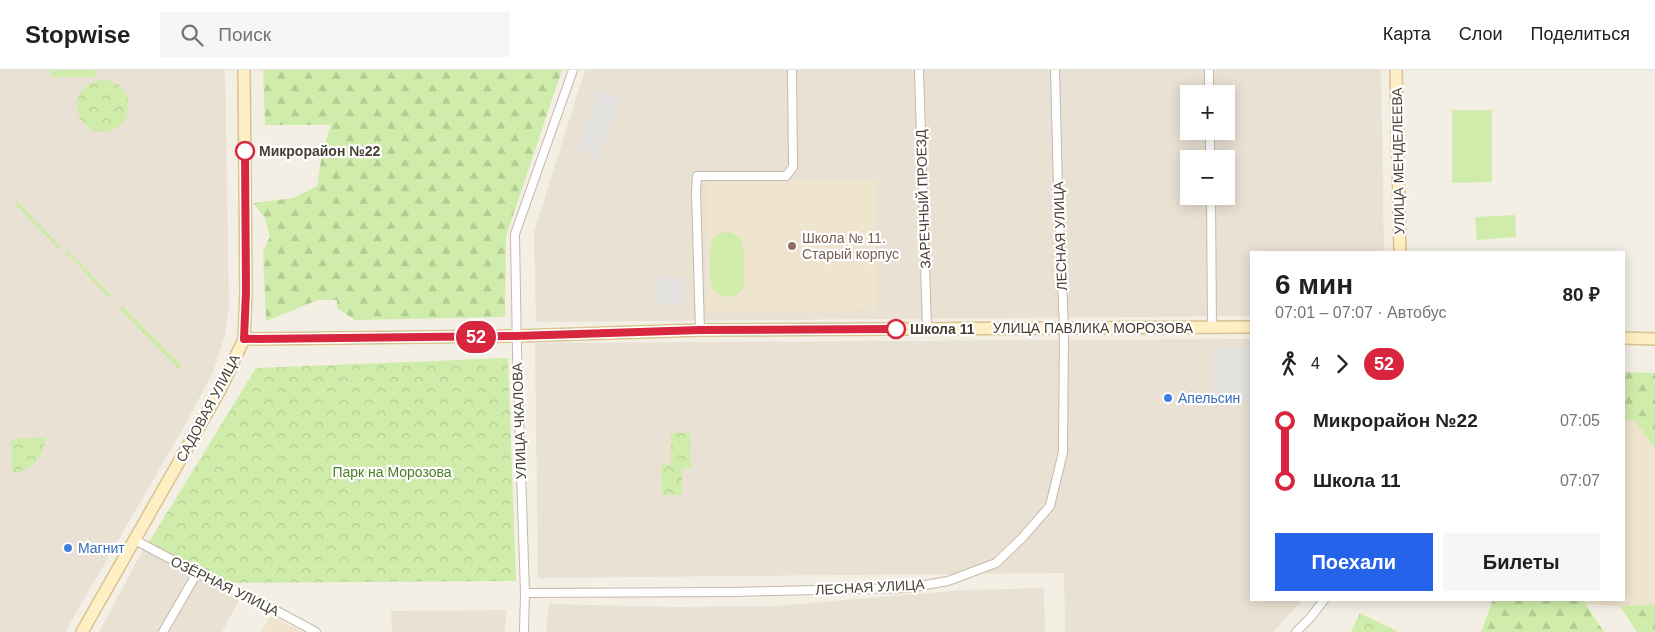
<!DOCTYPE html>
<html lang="ru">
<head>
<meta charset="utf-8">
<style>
	body { margin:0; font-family:Helvetica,sans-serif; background:#f6f6f6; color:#202124; height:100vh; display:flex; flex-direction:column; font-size:19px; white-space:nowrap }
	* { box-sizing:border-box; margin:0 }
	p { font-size:16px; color:#757577 }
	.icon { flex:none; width:28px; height:28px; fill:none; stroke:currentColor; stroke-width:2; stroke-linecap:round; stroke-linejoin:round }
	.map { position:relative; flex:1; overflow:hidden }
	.drawer { position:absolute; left:1250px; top:181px; width:375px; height:350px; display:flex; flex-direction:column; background:#fff; border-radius:0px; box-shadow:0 2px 12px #0003 }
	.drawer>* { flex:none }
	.badge { padding:0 10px; border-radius:16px; font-size:18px; line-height:32px }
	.controls { position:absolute; left:1180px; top:15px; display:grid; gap:10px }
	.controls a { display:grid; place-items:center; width:55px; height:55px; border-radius:0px; background:#fff; box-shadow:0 2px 12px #0003; font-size:25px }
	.map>.badge { position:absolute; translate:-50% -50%; box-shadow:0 0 0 2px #fff }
	.legs { display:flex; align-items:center; gap:8px; height:55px; padding:0 25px; font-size:16px }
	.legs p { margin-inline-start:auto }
	.headline { display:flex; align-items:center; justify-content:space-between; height:85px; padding:0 25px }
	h1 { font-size:28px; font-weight:700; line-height:38px }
	.cta { display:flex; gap:10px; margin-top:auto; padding:10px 25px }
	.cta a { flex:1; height:58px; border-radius:0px; background:#2563eb; color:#fff; font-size:20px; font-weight:700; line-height:58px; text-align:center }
	.cta a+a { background:#f6f6f6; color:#202124 }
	ul { padding:0 25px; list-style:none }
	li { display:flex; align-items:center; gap:18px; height:60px; font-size:19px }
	li i { display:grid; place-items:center; width:8px; height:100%; margin:0 6px; background:currentColor }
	li i::after { content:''; width:12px; height:12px; margin:-6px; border:4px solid; border-radius:50%; background:#fff }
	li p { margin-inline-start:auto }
	li:first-child i { background:linear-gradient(#0000 50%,currentColor 0) }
	li:last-child i { background:linear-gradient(currentColor 50%,#0000 0) }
	header { display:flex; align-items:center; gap:30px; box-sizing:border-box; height:70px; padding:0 25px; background:#fff; border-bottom:1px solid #e0e0e0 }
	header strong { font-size:24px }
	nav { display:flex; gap:28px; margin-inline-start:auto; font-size:18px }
	.search { width:350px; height:45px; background:#f6f6f6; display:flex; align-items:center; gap:12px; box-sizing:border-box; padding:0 18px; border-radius:0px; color:#757577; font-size:19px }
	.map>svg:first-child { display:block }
	.residential { fill:#e9e1d3; fill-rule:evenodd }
	.education { fill:#efe4ce }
	.grass { fill:url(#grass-dots) }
	.forest { fill:url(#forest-firs) }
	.park { fill:url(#park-crowns) }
	.pitch { fill:#d0ecaa }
	.parking { fill:#e4e2de }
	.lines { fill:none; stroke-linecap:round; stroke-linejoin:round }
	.street-casing { stroke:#c3baaa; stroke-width:10 }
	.secondary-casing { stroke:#d8c391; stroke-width:14 }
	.street { stroke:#fff; stroke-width:8 }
	.secondary { stroke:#ffefc4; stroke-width:11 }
	.line-1-casing { stroke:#fff; stroke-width:11 }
	.line-1 { stroke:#d7263d; stroke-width:8 }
	.stop-1-dot { fill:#fff; stroke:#d7263d; stroke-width:2.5 }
	.education-dot { fill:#8d6e63; stroke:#fff; stroke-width:2 }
	.shop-dot { fill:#3f7fe0; stroke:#fff; stroke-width:2 }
	.labels { text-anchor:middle; stroke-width:4.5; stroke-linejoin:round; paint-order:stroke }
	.stop-label { font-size:14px; font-weight:bold; fill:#473f34; stroke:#fff; text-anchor:start }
	.street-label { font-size:14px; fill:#473f34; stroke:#fff }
	.education-label { font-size:14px; fill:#785e54; stroke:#fff; text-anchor:start }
	.shop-label { font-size:14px; fill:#366cbe; stroke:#fff; text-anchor:start }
	.park-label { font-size:14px; fill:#487e22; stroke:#fff }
</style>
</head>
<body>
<header>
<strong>Stopwise</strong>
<div class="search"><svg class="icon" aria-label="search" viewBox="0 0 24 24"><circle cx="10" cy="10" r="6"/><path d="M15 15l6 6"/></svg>Поиск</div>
<nav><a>Карта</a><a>Слои</a><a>Поделиться</a></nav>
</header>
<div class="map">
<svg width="1655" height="562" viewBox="0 0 1655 562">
	<defs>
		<pattern id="grass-dots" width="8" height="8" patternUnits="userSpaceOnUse" patternTransform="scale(1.25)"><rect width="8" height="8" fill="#d0ecaa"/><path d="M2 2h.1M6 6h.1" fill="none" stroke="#b4cb93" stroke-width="1.8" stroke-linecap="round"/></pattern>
		<pattern id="forest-firs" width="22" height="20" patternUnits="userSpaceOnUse" patternTransform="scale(1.25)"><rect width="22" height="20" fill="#d0ecaa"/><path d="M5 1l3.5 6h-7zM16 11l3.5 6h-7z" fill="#b4cb93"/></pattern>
		<pattern id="park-crowns" width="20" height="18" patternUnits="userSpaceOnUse" patternTransform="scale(1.25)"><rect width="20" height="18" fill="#d0ecaa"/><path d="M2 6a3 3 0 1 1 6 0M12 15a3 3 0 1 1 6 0" fill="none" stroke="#b4cb93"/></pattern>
	</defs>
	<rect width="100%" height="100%" fill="#f4efe5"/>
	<path class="residential" d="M0,0H225L229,236L225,265L213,302L185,355L65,562H0Z
		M585,0H1381L1384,182H1251V246L536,252L534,162ZM1189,24H1226V61H1189ZM1189,89H1226V126H1189Z
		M1251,269V530H1302L1273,562H1065L1064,503L538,508L535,273Z
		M143,480L239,530L222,562H99Z
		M1044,518L1045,562H546L549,534L677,537L776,536L964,520Z
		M506,540L505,562H392L391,541Z"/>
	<path class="education" d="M876,110L877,240L707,242L706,111Z
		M1624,350L1635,351L1655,379V534L1620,536L1587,534L1583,530H1624Z
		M271,546L303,562H261Z"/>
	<path class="grass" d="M17,131L61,177L59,179L15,134Z
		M67,180L111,225L109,228L65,182Z
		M122,236L182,296L179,299L119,238Z"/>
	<path class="forest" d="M263,0H562L506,166L505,247L355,250L337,238V230H318L266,251L263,181L270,167L265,148L253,133L293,128L317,116L322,84L331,55H265Z
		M1624,302L1655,303V379L1635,351L1624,350Z
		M1493,530H1583L1604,562H1481Z
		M1655,534V562H1637L1620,536Z"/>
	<path class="park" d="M77 36a26 26 0 1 1 52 0a26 26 0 1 1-52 0Z
		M508,288L516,511L210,513L149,472L256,298Z
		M671,363H690L691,398L682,399V425H662L661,395H671Z
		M45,367C46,386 30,402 12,403L11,369Z
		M1360,543L1399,562H1351Z"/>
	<path class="pitch" d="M51,0H95V7H51Z
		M1452,40H1492V112L1452,113Z
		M1515,145L1516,167L1477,170L1475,147Z
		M726,162C746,163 744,182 744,197C744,203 745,211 743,217C741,223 734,227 728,227C721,227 715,223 712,217C709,209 709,178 713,170C716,165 720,163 726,162Z"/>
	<path class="parking" d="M599,20L621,27L599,89L577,81Z
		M656,208H684L685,234H657Z
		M1212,278H1251V330L1213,331Z"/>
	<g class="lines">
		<g class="street-casing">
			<path id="street" d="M919,0L927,259
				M1209,0V24
				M1210,61V89
				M1211,126L1212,258
				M700,260L696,122L697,106H786L793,97L792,0
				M135,470L197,503L264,534L316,562
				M525,523L731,522L908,518L948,511L996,493L1022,468L1050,436L1063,382L1064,258L1058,117L1055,0
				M163,562L197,503
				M524,562L525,523L517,282L515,164L573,0
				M1296,562L1310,548L1324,530"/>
		</g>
		<g class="secondary-casing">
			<path id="secondary" d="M1396,0L1400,182
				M1624,268L1655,269
				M244,269L516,266L700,260L1251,257
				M82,562L221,318L244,269L246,222L244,0"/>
		</g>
		<use href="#street" class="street"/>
		<use href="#secondary" class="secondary"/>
	</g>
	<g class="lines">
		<g class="line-1-casing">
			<path id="line-1" d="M245,81L246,222L244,269L516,266L700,260L896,259"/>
		</g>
		<use href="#line-1" class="line-1"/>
	</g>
	<g class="stop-1-dot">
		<circle cx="245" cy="81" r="9"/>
		<circle cx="896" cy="259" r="9"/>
	</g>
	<circle class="education-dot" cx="792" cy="176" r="5"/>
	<g class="shop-dot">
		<circle cx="1168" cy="328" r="5"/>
		<circle cx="68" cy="478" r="5"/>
	</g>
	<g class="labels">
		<g class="stop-label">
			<text x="259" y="86">Микрорайон №22</text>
			<text x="910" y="264">Школа 11</text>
		</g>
		<g class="street-label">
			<text transform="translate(1398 91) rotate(-91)" y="5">УЛИЦА МЕНДЕЛЕЕВА</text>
			<text transform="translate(923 129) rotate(-92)" y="5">ЗАРЕЧНЫЙ ПРОЕЗД</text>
			<text transform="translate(1060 166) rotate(-92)" y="5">ЛЕСНАЯ УЛИЦА</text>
			<text x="1093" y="263">УЛИЦА ПАВЛИКА МОРОЗОВА</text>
			<text transform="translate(208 338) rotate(-62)" y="5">САДОВАЯ УЛИЦА</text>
			<text transform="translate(519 351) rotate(-92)" y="5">УЛИЦА ЧКАЛОВА</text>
			<text transform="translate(225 516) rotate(26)" y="5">ОЗЁРНАЯ УЛИЦА</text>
			<text transform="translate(870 517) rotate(-3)" y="5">ЛЕСНАЯ УЛИЦА</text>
		</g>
		<g class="education-label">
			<text x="802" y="173">Школа № 11.<tspan x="802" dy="16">Старый корпус</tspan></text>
		</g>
		<g class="shop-label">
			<text x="1178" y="333">Апельсин</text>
			<text x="78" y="483">Магнит</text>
		</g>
		<g class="park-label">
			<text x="392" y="407">Парк на Морозова</text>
		</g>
	</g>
</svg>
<div class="controls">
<a>+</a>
<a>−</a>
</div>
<b class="badge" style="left:476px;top:267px;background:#d7263d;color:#fff">52</b>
<section class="drawer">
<div class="headline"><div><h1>6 мин</h1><p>07:01 – 07:07 · Автобус</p></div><b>80 ₽</b></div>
<div class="legs"><svg class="icon" aria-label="walk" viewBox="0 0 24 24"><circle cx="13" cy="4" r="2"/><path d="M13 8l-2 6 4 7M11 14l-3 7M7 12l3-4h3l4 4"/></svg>4<svg class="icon" aria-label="forward" viewBox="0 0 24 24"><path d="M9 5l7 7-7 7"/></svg><b class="badge" style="background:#d7263d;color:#fff">52</b></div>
<ul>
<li><i style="color:#d7263d"></i><b>Микрорайон №22</b><p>07:05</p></li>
<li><i style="color:#d7263d"></i><b>Школа 11</b><p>07:07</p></li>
</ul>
<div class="cta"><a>Поехали</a><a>Билеты</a></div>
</section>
</div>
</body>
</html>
